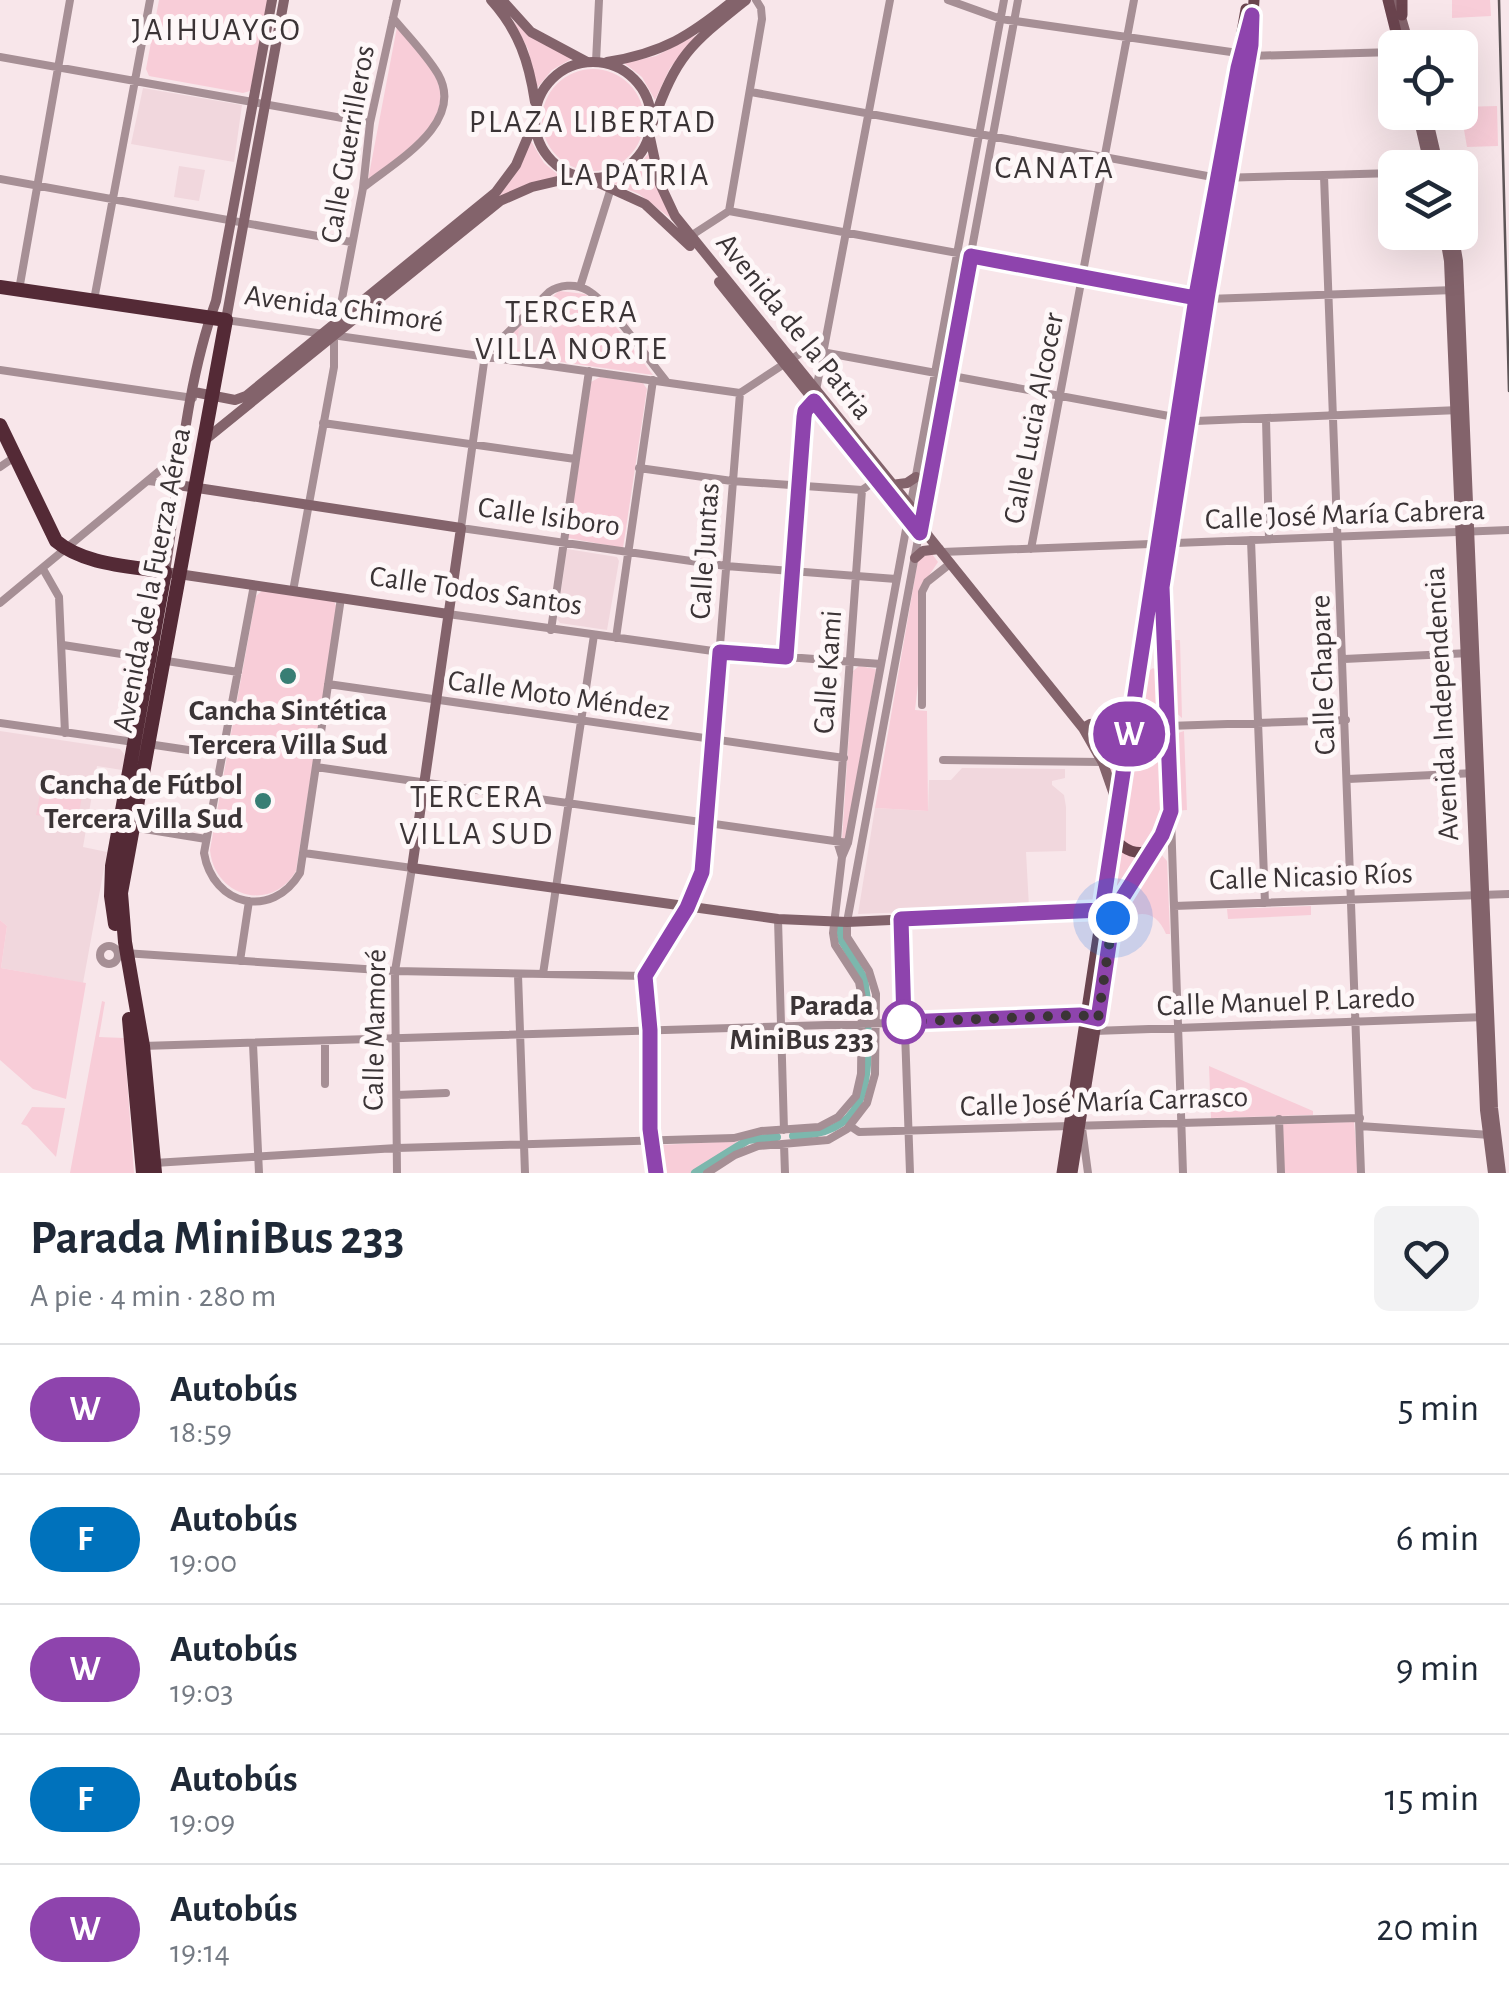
<!DOCTYPE html>
<html lang="es">
<head>
<meta charset="utf-8">
<style>
	body { margin:0; font-family:"Alegreya Sans",sans-serif; background:#f2f2f3; color:#1f2937; height:100vh; display:flex; flex-direction:column; font-size:38px; white-space:nowrap }
	* { box-sizing:border-box; margin:0 }
	p { font-size:32px; color:#747a83 }
	.icon { flex:none; width:55px; height:55px; fill:none; stroke:currentColor; stroke-width:2; stroke-linecap:round; stroke-linejoin:round }
	.map { position:relative; height:1173px; overflow:hidden }
	.drawer { display:flex; flex-direction:column; background:#fff; flex:1 }
	.drawer>* { flex:none }
	.badge { padding:0 20px; border-radius:32px; font-size:35px; line-height:65px }
	.fabs { position:absolute; left:1378px; top:30px; display:grid; gap:20px }
	.fabs a { display:grid; place-items:center; width:100px; height:100px; border-radius:15px; background:#fff; box-shadow:0 10px 40px #0002; font-size:50px }
	.you { position:absolute; width:50px; height:50px; margin:-25px; border:8px solid #fff; border-radius:50%; background:#1a73e8; box-shadow:0 0 0 15px #1a73e833 }
	.map>.badge { position:absolute; translate:-50% -50%; box-shadow:0 0 0 5px #fff }
	.round { display:grid; place-items:center; flex:none; width:105px; height:105px; border-radius:15px; background:#f2f2f3 }
	.head { display:flex; align-items:center; justify-content:space-between; height:170px; padding:0 30px }
	h1 { font-size:48px; font-weight:700; line-height:75px }
	ul { padding:0; list-style:none }
	li { display:flex; align-items:center; gap:30px; height:130px; padding:0 30px; border-top:2px solid #e0e1e3 }
	li div { flex:1 }
	li b { display:block; font-size:38px }
	li em { font-style:normal }
	li .badge { min-width:110px; font-weight:700; text-align:center }
	.map>svg:first-child { display:block }
	.built { fill:#f1d7dd }
	.green { fill:#f8cdd8; fill-rule:evenodd }
	.lines { fill:none; stroke-linecap:round; stroke-linejoin:round }
	.canal { stroke:#7cb7ad; stroke-width:8 }
	.street { stroke:#a68f95; stroke-width:8 }
	.secondary { stroke:#83636b; stroke-width:10 }
	.primary { stroke:#6a444e; stroke-width:11 }
	.highway { stroke:#542a36; stroke-width:14 }
	.tram { stroke:#5f5658; stroke-width:2.5 }
	.line-casing { stroke:#fff; stroke-width:22 }
	.line { stroke:#8e44ad; stroke-width:15 }
	.walk { stroke:#3b3436; stroke-width:10; stroke-dasharray:0 18 }
	.poi-dot { fill:#387e74; stroke:#fef7f8; stroke-width:4 }
	.stop-dot { fill:#fff; stroke:#8e44ad; stroke-width:5 }
	.labels { text-anchor:middle; stroke-width:10; stroke-linejoin:round; paint-order:stroke }
	.street-label { font-size:30px; fill:#3b3436; stroke:#fef7f8 }
	.poi-label { font-size:30px; font-weight:bold; fill:#3b3436; stroke:#fef7f8 }
	.stop-label { font-size:30px; font-weight:bold; fill:#3b3436; stroke:#fef7f8; text-anchor:end }
	.neighbourhood-label { font-size:32px; letter-spacing:2.5px; fill:#3b3436; stroke:#fef7f8 }
</style>
</head>
<body>
<div class="map">
<svg width="1509" height="1173" viewBox="0 0 1509 1173">
	<rect width="100%" height="100%" fill="#f8e6ea"/>
	<path class="built" d="M143,88L242,105L234,162L131,144Z
		M179,166L205,170L199,201L174,197Z
		M529,319L553,323L549,354L516,349L519,329Z
		M567,549L617,557L619,561L607,630L560,623L557,619Z
		M0,731L120,749L125,755L122,770L97,766L83,847L107,852L83,983L1,968L7,926L0,920Z
		M962,768L1065,769V778L1052,781V785L1064,795L1066,807V851L1026,852L1029,907L858,914L875,808L928,811L929,780H951Z"/>
	<path class="green" d="M159,0H269L250,91L243,93L149,76L146,69Z
		M1452,0H1490L1491,16L1452,18Z
		M513,21L531,37L573,58L552,70L537,88L528,49Z
		M397,27C410,43 427,59 436,78C457,123 397,156 368,180Z
		M696,35L670,68L655,100L642,77L624,63L656,56Z
		M542 120a51 51 0 1 1 102 0a51 51 0 1 1-102 0Z
		M1497,106L1498,146L1467,147L1460,107Z
		M531,141L544,163L561,177L492,202L513,178Z
		M649,153L657,189L674,221L639,194L612,183L633,171Z
		M559,291L585,294L600,306L653,375L497,353L496,347ZM529,319L553,323L549,354L517,349L519,329Z
		M600,377L643,383L647,389L623,548L568,538L591,382Z
		M932,554L938,562L918,592L919,675L915,710L927,711L928,811L875,808L918,560L921,556Z
		M263,590L334,601L337,608L296,871C271,914 214,896 210,850L256,596Z
		M1168,640H1180L1182,718L1171,708Z
		M859,666L876,669L846,838L842,840L853,671Z
		M1153,668L1162,675C1163,718 1171,770 1164,812C1160,843 1123,868 1120,826L1144,675Z
		M1121,724L1124,728L1119,774L1112,777L1088,730Z
		M1184,731L1187,810L1175,811L1173,744L1178,733Z
		M41,789L82,797L77,822L36,815Z
		M1121,852L1141,861L1113,899L1110,892L1117,853Z
		M1160,853L1167,861L1170,934H1166C1155,907 1135,911 1117,924L1124,905L1155,855Z
		M1311,906V915L1228,919L1227,909Z
		M0,920L7,926L1,968L86,983L66,1099L33,1089L0,1060Z
		M102,1001L105,1002L99,1037L124,1038L134,1173H70Z
		M1209,1066L1313,1111V1115L1211,1118Z
		M32,1107L65,1108L56,1157L27,1126L21,1124Z
		M1354,1122L1359,1173H1283V1124Z
		M739,1141L692,1173H658L660,1145Z"/>
	<g class="lines">
		<path class="canal" d="M840,929L842,941L864,978L869,1015
			M793,1136C865,1134 868,1090 868,1030
			M695,1173L748,1140L777,1137"/>
		<path class="street" d="M948,0L1001,19L1238,53
			M1249,56L1395,52
			M0,57L370,123
			M596,62L599,0
			M751,92L1218,178L1395,173
			M1324,176L1361,1173
			M0,179L351,242
			M364,187C395,162 466,123 438,74C426,54 408,36 393,18
			M729,211L762,19L761,8L756,0
			M689,237L729,211L1207,299L1454,290
			M580,287L611,188
			M19,290L70,0
			M94,300L150,0
			M226,320L740,393
			M338,320L363,188L370,123L397,0
			M485,355L461,528L726,566L896,579
			M485,355L549,292C559,285 575,283 587,290C610,303 647,358 666,381
			M0,370L193,398
			M1266,419L1269,539
			M323,423L575,459
			M0,467L16,456
			M639,468L732,481L862,490L880,478
			M149,481L178,485
			M1251,540L1265,903
			M1031,549L1134,0
			M942,552L1509,530
			M43,569L59,597L65,733
			M254,585L204,853C213,906 272,920 300,873L341,598
			M293,591L334,367V334
			M0,603L181,453
			M448,614L720,652L881,664
			M551,630L589,371
			M616,638L653,380
			M63,645L238,672
			M786,657L805,411L814,401L890,0
			M1344,659L1470,653
			M328,684L844,758
			M922,705V592L927,582L951,563
			M0,723L134,742
			M1168,726L1346,720
			M148,744L222,755
			M943,760L1102,762
			M316,767L848,843
			M1348,779L1475,773
			M1171,818L1183,1173
			M132,827L206,839
			M304,853L412,868L395,971L397,1173
			M842,857L837,841L862,490
			M1174,906L1509,894
			M778,919L784,1130
			M901,919L910,1173
			M100 955a9 9 0 1 1 18 0a9 9 0 1 1-18 0Z
			M124,953L395,971L645,976
			M240,961L249,901
			M543,974L594,635
			M518,975L525,1173
			M1094,1031L1485,1017
			M325,1041V1084
			M253,1044L259,1173
			M142,1046L1087,1017
			M397,1095L446,1093
			M1279,1119L1281,1173
			M850,1126L859,1132L1360,1118
			M1360,1126L1490,1135
			M1082,1128L1088,1173
			M784,1144L785,1173
			M154,1163L397,1148L734,1138L761,1131L819,1127L838,1117L856,1096L861,1074L862,998L859,982L835,945L833,933L842,857L848,843L1004,0
			M656,1173L650,1129L649,1030L645,976L687,908L702,872L740,393L804,351L811,350L1196,421L1459,410
			M707,1173L735,1155L758,1146L828,1140L847,1129L867,1103L875,1074L876,994L869,971L847,937V922L1018,0"/>
		<path class="secondary" d="M272,0L216,301C185,387 179,483 165,572L448,614
			M491,0C519,31 529,62 535,102
			M502,0L531,32L587,62
			M1396,0L1410,48
			M607,62C663,53 690,36 734,0
			M535 120a58 58 0 1 1 116 0a58 58 0 1 1-116 0Z
			M1417,112L1430,168
			M1426,112L1439,168
			M653,122C677,54 691,44 746,0
			M649,133L660,184L675,216L911,507L929,537L1083,728L1103,763L1118,806
			M588,178L645,204L690,246
			M1444,232L1449,261L1485,1110L1493,1173
			M1453,232L1458,261L1493,1108L1501,1173
			M719,282L920,533L929,537
			M226,320L284,0
			M194,392L235,400L246,396L496,192L516,165L535,120
			M206,439L500,201L532,187L579,176
			M178,485L461,528L412,868L778,919L847,922L1108,910
			M891,485L907,483L916,477
			M915,558L923,551L939,549
			M1083,728L1090,724L1132,720"/>
		<path class="primary" d="M1388,0L1400,48
			M1402,0V15
			M1238,55L1246,9
			M1114,838C1125,851 1136,856 1153,850
			M1062,1173L1194,307L1244,48
			M1072,1173L1114,911L1162,835L1171,811L1162,587L1208,293L1251,45L1254,0"/>
		<path class="highway" d="M0,287L226,320L121,893L125,942L143,1046L155,1173
			M0,425L56,541C84,565 131,566 165,572L112,866L111,896L115,924
			M129,1019L143,1173"/>
		<path class="tram" d="M1499,0L1509,391"/>
	</g>
	<g class="lines">
		<g class="line-casing">
			<path id="line" d="M656,1173L650,1129V1030L645,976L687,908L702,872L720,652L786,657L804,417L805,411L814,401L920,533L971,256L1196,298L1102,910L901,919L904,1022L1080,1015L1098,1019L1114,911L1162,835L1171,811L1162,587L1208,293L1251,45L1252,15L1238,68L1197,290"/>
		</g>
		<use href="#line" class="line"/>
		<path class="walk" d="M904,1022L1080,1015L1098,1019L1113,918"/>
	</g>
	<g class="poi-dot">
		<circle cx="288" cy="676" r="10"/>
		<circle cx="263" cy="801" r="10"/>
	</g>
	<circle class="stop-dot" cx="904" cy="1022" r="20"/>
	<g class="labels">
		<g class="street-label">
			<text transform="translate(347 144) rotate(-80)" y="10">Calle Guerrilleros</text>
			<text transform="translate(344 308) rotate(8)" y="10">Avenida Chimoré</text>
			<text transform="translate(795 326) rotate(51)" y="10">Avenida de la Patria</text>
			<text transform="translate(1033 418) rotate(-79)" y="10">Calle Lucia Alcocer</text>
			<text transform="translate(1345 514) rotate(-2)" y="10">Calle José María Cabrera</text>
			<text transform="translate(549 516) rotate(8)" y="10">Calle Isiboro</text>
			<text transform="translate(704 551) rotate(-86)" y="10">Calle Juntas</text>
			<text transform="translate(151 580) rotate(-79)" y="10">Avenida de la Fuerza Aérea</text>
			<text transform="translate(476 590) rotate(8)" y="10">Calle Todos Santos</text>
			<text transform="translate(827 672) rotate(-86)" y="10">Calle Kami</text>
			<text transform="translate(1322 675) rotate(-92)" y="10">Calle Chapare</text>
			<text transform="translate(559 695) rotate(8)" y="10">Calle Moto Méndez</text>
			<text transform="translate(1441 704) rotate(-93)" y="10">Avenida Independencia</text>
			<text transform="translate(1311 876) rotate(-2)" y="10">Calle Nicasio Ríos</text>
			<text transform="translate(1286 1001) rotate(-2)" y="10">Calle Manuel P. Laredo</text>
			<text transform="translate(374 1030) rotate(-89)" y="10">Calle Mamoré</text>
			<text transform="translate(1104 1101) rotate(-2)" y="10">Calle José María Carrasco</text>
		</g>
		<g class="poi-label">
			<text x="288" y="720">Cancha Sintética<tspan x="288" dy="34">Tercera Villa Sud</tspan></text>
			<text x="243" y="794" text-anchor="end">Cancha de Fútbol<tspan x="243" dy="34">Tercera Villa Sud</tspan></text>
		</g>
		<g class="stop-label">
			<text x="874" y="1015">Parada<tspan x="874" dy="34">MiniBus 233</tspan></text>
		</g>
		<g class="neighbourhood-label">
			<text x="217" y="40">JAIHUAYCO</text>
			<text x="593" y="132">PLAZA LIBERTAD</text>
			<text x="1055" y="178">CANATA</text>
			<text x="635" y="185">LA PATRIA</text>
			<text x="572" y="322">TERCERA<tspan x="572" dy="37">VILLA NORTE</tspan></text>
			<text x="477" y="807">TERCERA<tspan x="477" dy="37">VILLA SUD</tspan></text>
		</g>
	</g>
</svg>
<div class="fabs">
<a><svg class="icon" aria-label="locate" viewBox="0 0 24 24"><circle cx="12" cy="12" r="6"/><path d="M12 2v4M12 18v4M2 12h4M18 12h4"/></svg></a>
<a><svg class="icon" aria-label="layers" viewBox="0 0 24 24"><path d="M12 4l9 5-9 5-9-5zM3 14l9 5 9-5"/></svg></a>
</div>
<div class="you" style="left:1113px;top:918px"></div>
<b class="badge" style="left:1129px;top:734px;background:#8e44ad;color:#fff">W</b>
</div>
<section class="drawer">
<div class="head"><div><h1>Parada MiniBus 233</h1><p>A pie · 4 min · 280 m</p></div><a class="round"><svg class="icon" aria-label="heart" viewBox="0 0 24 24"><path d="M12 20l-8-8c-3-5 5-10 8-4 3-6 11-1 8 4z"/></svg></a></div>
<ul>
<li><span class="badge" style="background:#8e44ad;color:#fff">W</span><div><b>Autobús</b><p>18:59</p></div><em>5 min</em></li>
<li><span class="badge" style="background:#0072bc;color:#fff">F</span><div><b>Autobús</b><p>19:00</p></div><em>6 min</em></li>
<li><span class="badge" style="background:#8e44ad;color:#fff">W</span><div><b>Autobús</b><p>19:03</p></div><em>9 min</em></li>
<li><span class="badge" style="background:#0072bc;color:#fff">F</span><div><b>Autobús</b><p>19:09</p></div><em>15 min</em></li>
<li><span class="badge" style="background:#8e44ad;color:#fff">W</span><div><b>Autobús</b><p>19:14</p></div><em>20 min</em></li>
</ul>
</section>
</body>
</html>
